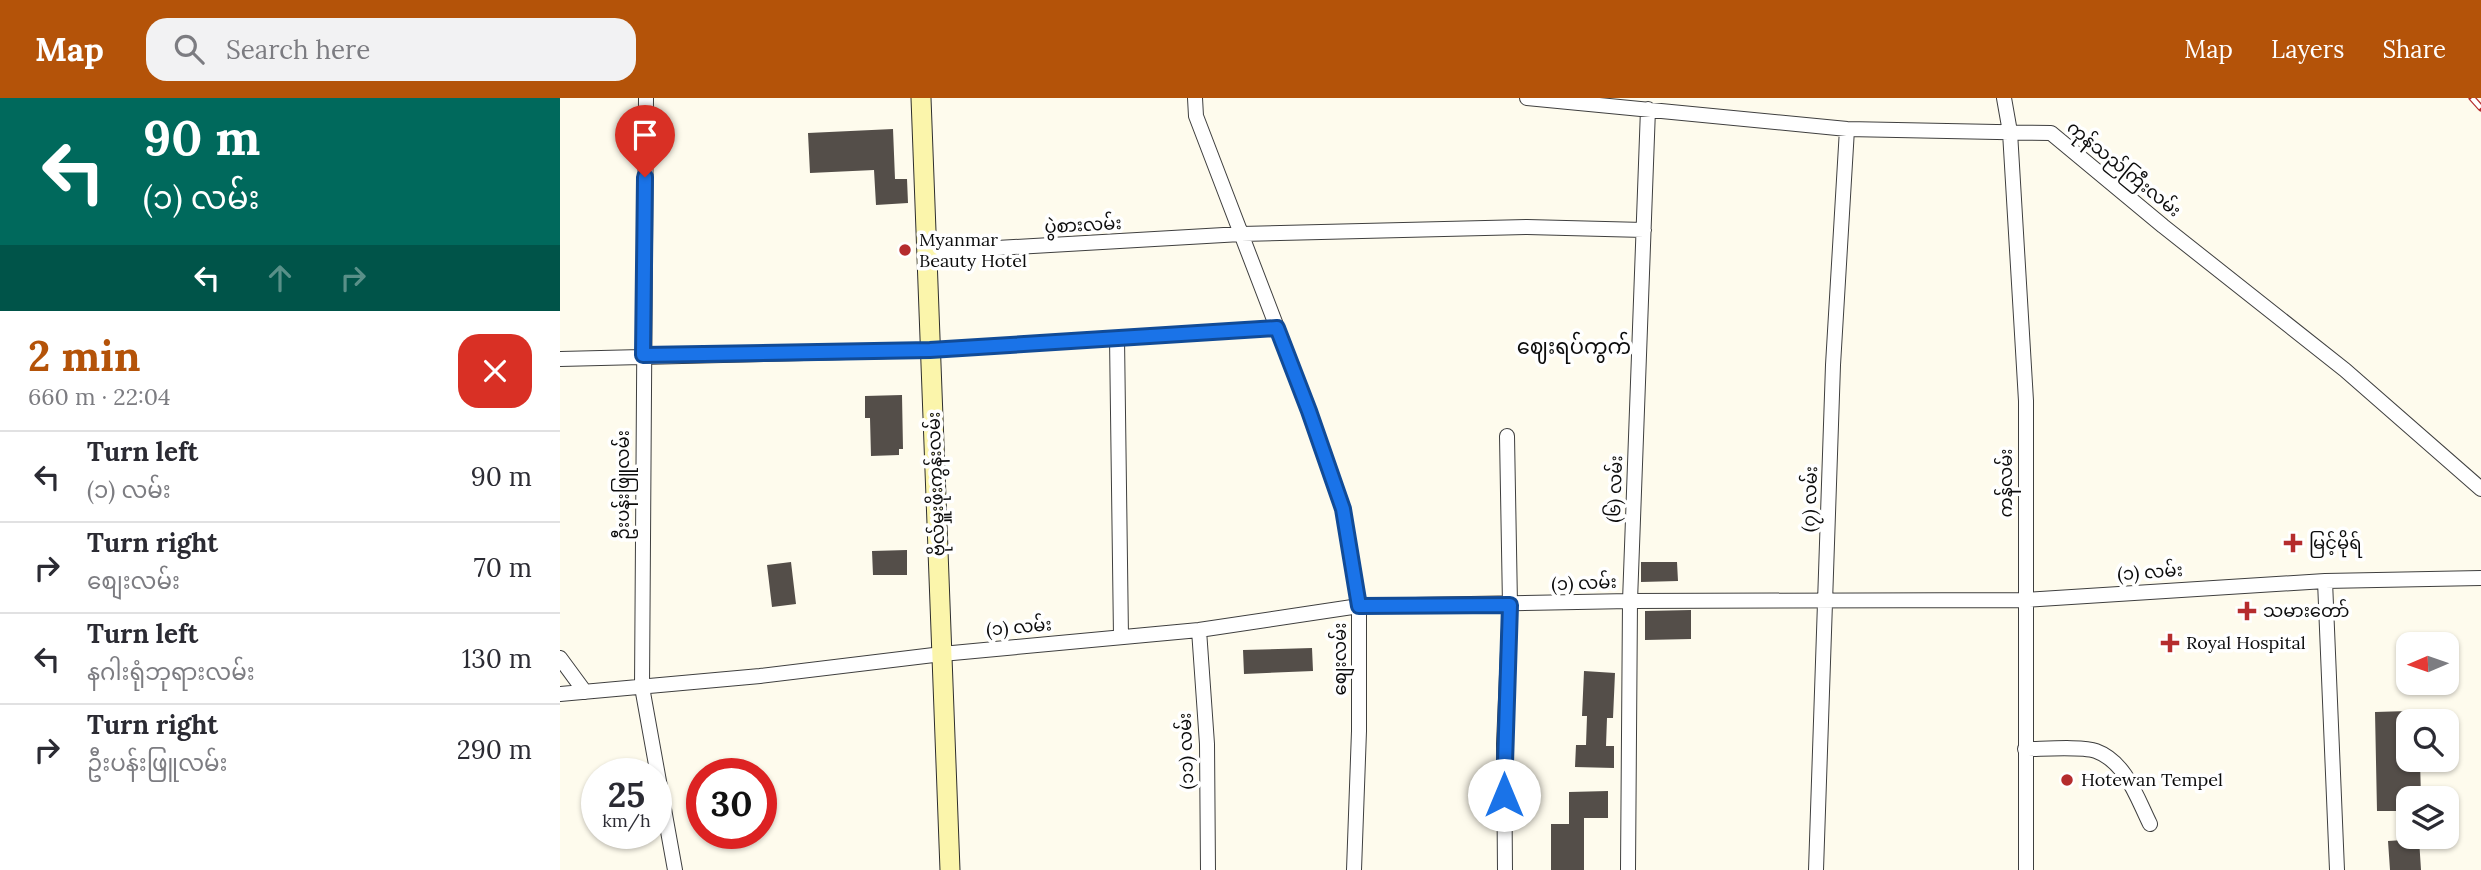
<!DOCTYPE html>
<html lang="en">
<head>
<meta charset="utf-8">
<style>
	:root { --surface:#fff; --page:#f2f2f3; --text:#2b2b33; --muted:#7c7c81; --line:#e1e1e2; --accent:#b45309 }
	body { margin:0; font-family:Lora,"Noto Sans Myanmar",serif; background:var(--page); color:var(--text); height:100vh; display:flex; flex-direction:column; font-size:26px; white-space:nowrap }
	* { box-sizing:border-box; margin:0 }
	p { font-size:23px; color:var(--muted) }
	.icon { flex:none; width:38px; height:38px; fill:none; stroke:currentColor; stroke-width:2; stroke-linecap:round; stroke-linejoin:round }
	.map { position:relative; flex:1; overflow:hidden }
	.side { display:flex; flex-direction:column; background:var(--surface); width:560px }
	.side>* { flex:none }
	.guide { background:#00695c; color:#fff; overflow:hidden }
	.needle { width:46px; rotate:268deg }
	.fabs { position:absolute; left:1836px; top:534px; display:grid; gap:14px }
	.fabs a { display:grid; place-items:center; width:63px; height:63px; border-radius:14px; background:var(--surface); box-shadow:0 2px 5px #0004; font-size:35px }
	.speed { position:absolute; left:21px; top:660px; display:flex; gap:14px; font-size:35px; font-weight:700; text-align:center }
	.speed>* { display:grid; place-content:center; width:91px; height:91px; border-radius:50%; background:var(--surface); box-shadow:0 2px 5px #0004; line-height:1 }
	.speed small { font-size:18px; font-weight:400 }
	.speed .limit { border:10px solid #d22; background:#fff; color:#111 }
	.pin { position:absolute; display:grid; place-items:center; width:60px; height:60px; color:#fff; margin:-72px -30px; border-radius:50% 50% 50% 0; rotate:-45deg; box-shadow:0 0 7px #0007 }
	.pin .icon { rotate:45deg }
	.me { position:absolute; width:77px; margin:-38px; rotate:0deg; stroke-linejoin:round; filter:drop-shadow(0 0 5px #0008) }
	.turn { display:flex; align-items:center; gap:24px; height:147px; padding:0 28px; font-size:32px }
	.turn .icon { width:91px; height:91px; stroke-width:2.5 }
	.turn b { display:block; font-size:49px; line-height:60px }
	.lanes { display:flex; align-items:center; height:66px; padding:0 28px; background:#0003; justify-content:center; gap:35px; direction:ltr }
	.lanes .off { opacity:.35 }
	.round { display:grid; place-items:center; flex:none; width:74px; height:74px; border-radius:21px; background:var(--page) }
	.headline { display:flex; align-items:center; justify-content:space-between; height:119px; padding:0 28px }
	h1 { font-size:42px; font-weight:700; line-height:52px; color:var(--accent) }
	ul { padding:0; list-style:none }
	li { display:flex; align-items:center; gap:21px; height:91px; padding:0 28px; border-top:2px solid var(--line) }
	li div { flex:1 }
	li b { display:block; font-size:26px }
	li em { font-style:normal }
	header { display:flex; align-items:center; gap:42px; box-sizing:border-box; height:98px; padding:0 35px; background:var(--accent); color:#fff }
	header strong { font-size:33px }
	nav { display:flex; gap:38px; margin-inline-start:auto; font-size:24px }
	.search { width:490px; height:63px; background:var(--page); display:flex; align-items:center; gap:18px; box-sizing:border-box; padding:0 24px; border-radius:21px; color:var(--muted); font-size:26px }
	main { display:flex; flex:1; min-height:0 }
	.map>svg:first-child { display:block }
	.building { fill:#544e49 }
	.lines { fill:none; stroke-linecap:round; stroke-linejoin:round }
	.street-casing { stroke:#3f3f3f; stroke-width:16 }
	.secondary-casing { stroke:#2e2e2e; stroke-width:21 }
	.street { stroke:#fff; stroke-width:14 }
	.secondary { stroke:#fbf5ab; stroke-width:19 }
	.rail-casing { stroke:#b52c2d; stroke-width:7 }
	.rail { stroke:#fff; stroke-width:4.5; stroke-dasharray:13; stroke-linecap:butt }
	.route-casing { stroke:#114b97; stroke-width:18 }
	.route { stroke:#1a73e8; stroke-width:12 }
	.poi-dot { fill:#b52c2d; stroke:#fff; stroke-width:2.5 }
	.labels { text-anchor:middle; stroke-width:7; stroke-linejoin:round; paint-order:stroke }
	.street-label { font-size:18px; fill:#0c0c0c; stroke:#fff }
	.poi-label { font-size:18px; fill:#0c0c0c; stroke:#fff; text-anchor:start }
	.quarter-label { font-size:21px; fill:#0c0c0c; stroke:#fff }
</style>
</head>
<body>
<header>
<strong>Map</strong>
<div class="search"><svg class="icon" aria-label="search" viewBox="0 0 24 24"><circle cx="10" cy="10" r="6"/><path d="M15 15l6 6"/></svg>Search here</div>
<nav><a>Map</a><a>Layers</a><a>Share</a></nav>
</header>
<main>
<section class="side">
<div class="guide">
<div class="turn"><svg class="icon" aria-label="left" viewBox="0 0 24 24"><path d="M17 20v-9H6M10 6l-5 5 5 5"/></svg><div><b>90 m</b>(၁) လမ်း</div></div>
<div class="lanes"><svg class="icon" aria-label="left" viewBox="0 0 24 24"><path d="M17 20v-9H6M10 6l-5 5 5 5"/></svg><svg class="icon off" aria-label="ahead" viewBox="0 0 24 24"><path d="M12 20V5M6 11l6-6 6 6"/></svg><svg class="icon off" aria-label="right" viewBox="0 0 24 24"><path d="M7 20v-9h11M14 6l5 5-5 5"/></svg></div>
</div>
<div class="headline"><div><h1>2 min</h1><p>660 m · 22:04</p></div><a class="round" style="background:#d93025;color:#fff"><svg class="icon" aria-label="close" viewBox="0 0 24 24"><path d="M6 6l12 12M18 6L6 18"/></svg></a></div>
<ul>
<li><svg class="icon" aria-label="left" viewBox="0 0 24 24"><path d="M17 20v-9H6M10 6l-5 5 5 5"/></svg><div><b>Turn left</b><p>(၁) လမ်း</p></div><em>90 m</em></li>
<li><svg class="icon" aria-label="right" viewBox="0 0 24 24"><path d="M7 20v-9h11M14 6l5 5-5 5"/></svg><div><b>Turn right</b><p>စျေးလမ်း</p></div><em>70 m</em></li>
<li><svg class="icon" aria-label="left" viewBox="0 0 24 24"><path d="M17 20v-9H6M10 6l-5 5 5 5"/></svg><div><b>Turn left</b><p>နဂါးရုံဘုရားလမ်း</p></div><em>130 m</em></li>
<li><svg class="icon" aria-label="right" viewBox="0 0 24 24"><path d="M7 20v-9h11M14 6l5 5-5 5"/></svg><div><b>Turn right</b><p>ဦးပန်းဖြူလမ်း</p></div><em>290 m</em></li>
</ul>
</section>
<div class="map">
<svg width="1921" height="772" viewBox="0 0 1921 772">
	<rect width="100%" height="100%" fill="#fefbed"/>
	<path class="building" d="M333 31 335 81H347L348 105 316 107 314 72 250 75 248 35Z
		M342 297 343 351H339V357L311 358 310 320H305V298Z
		M347 452V477H313L312 453Z
		M231 464 236 506 212 509 207 467Z
		M1081 464H1117L1118 483 1081 484Z
		M1131 512V541L1085 542V513Z
		M752 550 753 573 684 576 683 552Z
		M1024 573 1055 575 1053 620H1047L1046 648H1054V670L1015 669 1016 647H1026L1027 618H1022Z
		M1848 613V662H1860L1861 700H1848V713H1817L1815 614Z
		M1048 693V720H1024V772H991V726H1009V694Z
		M1859 741 1861 772H1830L1828 743Z"/>
	<g class="lines">
		<g class="street-casing">
			<path id="street" d="M86 0 82 589 115 772
				M635 0 636 18 749 313 783 411 799 508V633L794 772
				M967 0 1287 31 1491 35 1603 128 1785 272 1921 391
				M1444 0 1450 34 1466 303V772
				M367 154 681 136 967 129 1084 132
				M557 240 561 539
				M0 261 370 252 717 230
				M1765 483 1921 480
				M639 532 647 646 648 772
				M0 560 25 594
				M0 596 200 578 382 556 639 532 799 508 1070 503 1465 502 1765 483 1777 772
				M1465 651C1482 651 1523 648 1536 653 1566 664 1577 700 1590 726
				M945 772 944 646 950 507 947 338
				M1068 772 1070 503 1088 11
				M1256 772 1273 267 1287 31"/>
		</g>
		<g class="secondary-casing">
			<path id="secondary" d="M361 0 390 772"/>
		</g>
		<use href="#street" class="street"/>
		<use href="#secondary" class="secondary"/>
		<g class="rail-casing">
			<path id="rail" d="M1912 0 1921 10"/>
		</g>
		<use href="#rail" class="rail"/>
	</g>
	<g class="lines">
		<g class="route-casing">
			<path id="route" d="M85 79 83 257 370 252 717 230 749 313 783 411 799 508 950 507 944 697"/>
		</g>
		<use href="#route" class="route"/>
	</g>
	<g class="poi-dot">
		<circle cx="345" cy="152" r="7"/>
		<path d="M1729.5 434.5h7v7h7v7h-7v7h-7v-7h-7v-7h7z"/>
		<path d="M1683.5 502.5h7v7h7v7h-7v7h-7v-7h-7v-7h7z"/>
		<path d="M1606.5 534.5h7v7h7v7h-7v7h-7v-7h-7v-7h7z"/>
		<circle cx="1507" cy="682" r="7"/>
	</g>
	<g class="labels">
		<g class="street-label">
			<text transform="translate(1564 71) rotate(39)" y="6">ကုန်သည်ကြီးလမ်း</text>
			<text transform="translate(523 127) rotate(-3)" y="6">ပွဲစားလမ်း</text>
			<text transform="translate(1446 385) rotate(-90)" y="6">ကန်လမ်း</text>
			<text transform="translate(376 386) rotate(-92)" y="6">ဗိုလ်မှူးဖိုးကွန်းလမ်း</text>
			<text transform="translate(63 387) rotate(-90)" y="6">ဦးပန်းဖြူလမ်း</text>
			<text transform="translate(1055 391) rotate(-88)" y="6">(၆) လမ်း</text>
			<text transform="translate(1250 401) rotate(-88)" y="6">(၇) လမ်း</text>
			<text transform="translate(1590 474) rotate(-4)" y="6">(၁) လမ်း</text>
			<text transform="translate(1024 485) rotate(-2)" y="6">(၁) လမ်း</text>
			<text transform="translate(459 529) rotate(-5)" y="6">(၁) လမ်း</text>
			<text transform="translate(780 561) rotate(-90)" y="6">စျေးလမ်း</text>
			<text transform="translate(626 653) rotate(-92)" y="6">(၁၁) လမ်း</text>
		</g>
		<g class="poi-label">
			<text x="359" y="148">Myanmar<tspan x="359" dy="21">Beauty Hotel</tspan></text>
			<text x="1749" y="451">မြင့်မိုရ်</text>
			<text x="1703" y="519">သမားတော်</text>
			<text x="1626" y="551">Royal Hospital</text>
			<text x="1521" y="688">Hotewan Tempel</text>
		</g>
		<g class="quarter-label">
			<text x="1014" y="256">ဈေးရပ်ကွက်</text>
		</g>
	</g>
</svg>
<div class="fabs">
<a><svg class="needle" viewBox="-14 -14 28 28"><path d="M0-13l5 13h-10z" fill="#e53935"/><path d="M0 13l5-13h-10z" fill="#7c7c81"/></svg></a>
<a><svg class="icon" aria-label="search" viewBox="0 0 24 24"><circle cx="10" cy="10" r="6"/><path d="M15 15l6 6"/></svg></a>
<a><svg class="icon" aria-label="layers" viewBox="0 0 24 24"><path d="M12 4l9 5-9 5-9-5zM3 14l9 5 9-5"/></svg></a>
</div>
<div class="speed"><div>25<small>km/h</small></div><div class="limit">30</div></div>
<div class="pin" style="left:85px;top:79px;background:#d93025"><svg class="icon" aria-label="arrive" viewBox="0 0 24 24"><path d="M6 21V4h12l-3 4 3 4H6"/></svg></div>
<svg class="me" style="left:944px;top:697px" viewBox="-20 -20 40 40"><circle r="19" fill="#fff"/><path d="M0-13L10 11 0 6-10 11z" fill="#1a73e8"/></svg>
</div>
</main>
</body>
</html>
